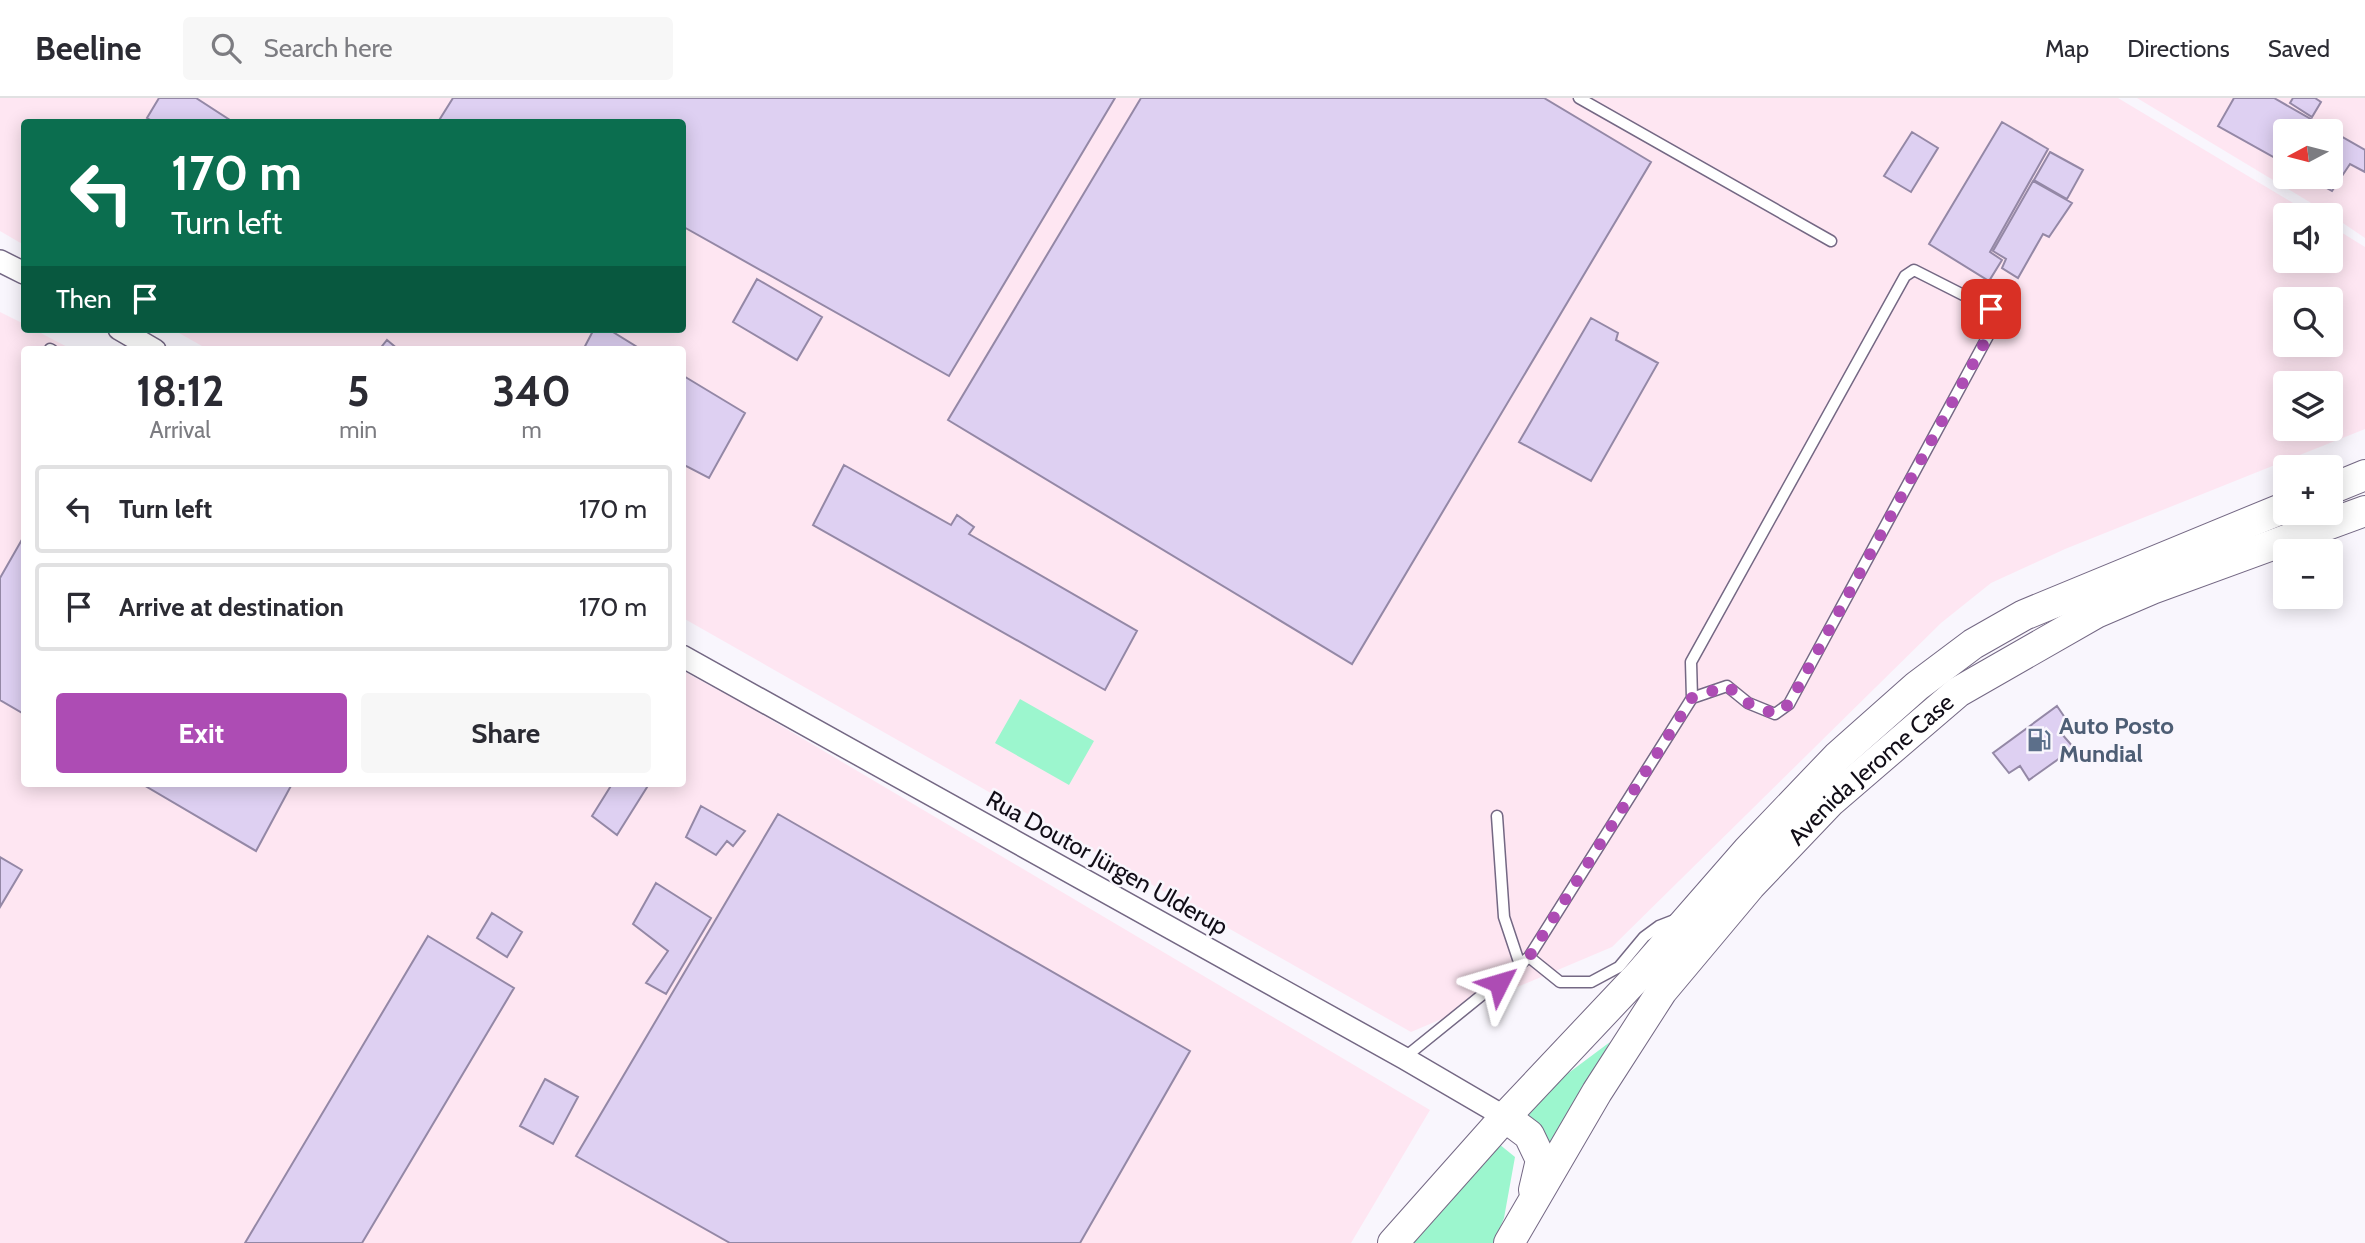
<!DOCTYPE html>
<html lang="en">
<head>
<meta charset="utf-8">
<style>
	:root { --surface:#fff; --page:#f7f7f7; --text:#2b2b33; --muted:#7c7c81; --line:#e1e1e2; --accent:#ad4cb4 }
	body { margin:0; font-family:Cabin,sans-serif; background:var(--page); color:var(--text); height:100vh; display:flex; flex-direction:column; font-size:26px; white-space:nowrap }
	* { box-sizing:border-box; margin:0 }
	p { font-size:23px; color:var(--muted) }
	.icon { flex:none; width:38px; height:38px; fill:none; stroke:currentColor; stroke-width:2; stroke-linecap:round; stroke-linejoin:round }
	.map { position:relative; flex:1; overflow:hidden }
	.sheet { position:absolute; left:21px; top:248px; width:665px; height:441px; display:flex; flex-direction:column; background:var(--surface); border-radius:7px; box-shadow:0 4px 18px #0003 }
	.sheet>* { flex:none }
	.guide { position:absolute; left:21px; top:21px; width:665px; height:214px; border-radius:7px; box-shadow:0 4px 18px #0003; background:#0b6e4f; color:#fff; overflow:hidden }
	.needle { width:46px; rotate:263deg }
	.controls { position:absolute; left:2273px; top:21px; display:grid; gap:14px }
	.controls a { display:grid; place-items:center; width:70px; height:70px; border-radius:7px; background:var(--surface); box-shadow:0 4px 18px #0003; font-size:35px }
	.pin { position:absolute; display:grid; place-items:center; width:60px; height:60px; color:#fff; margin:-30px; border-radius:14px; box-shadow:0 4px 10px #0006 }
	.me { position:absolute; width:77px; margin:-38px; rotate:50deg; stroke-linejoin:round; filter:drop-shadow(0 0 5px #0008) }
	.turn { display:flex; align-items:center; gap:24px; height:147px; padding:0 35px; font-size:32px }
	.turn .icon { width:91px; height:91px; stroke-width:2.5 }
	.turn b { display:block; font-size:49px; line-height:60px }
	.then { display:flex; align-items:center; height:66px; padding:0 35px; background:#0003; gap:14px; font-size:26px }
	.eta { display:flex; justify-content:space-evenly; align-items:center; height:119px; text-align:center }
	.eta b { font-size:42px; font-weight:700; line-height:49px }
	.cta { display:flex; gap:14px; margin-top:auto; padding:14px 35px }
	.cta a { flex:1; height:80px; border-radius:7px; background:var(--accent); color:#fff; font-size:28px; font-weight:700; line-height:80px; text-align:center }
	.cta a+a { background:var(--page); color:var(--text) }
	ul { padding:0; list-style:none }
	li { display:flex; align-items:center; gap:21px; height:88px; margin:0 14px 10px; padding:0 21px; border:4px solid var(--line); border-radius:7px }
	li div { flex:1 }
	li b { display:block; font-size:26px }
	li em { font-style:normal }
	header { display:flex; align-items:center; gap:42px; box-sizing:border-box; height:98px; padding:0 35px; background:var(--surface); border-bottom:2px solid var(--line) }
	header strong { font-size:33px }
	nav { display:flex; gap:38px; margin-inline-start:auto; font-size:24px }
	.search { width:490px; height:63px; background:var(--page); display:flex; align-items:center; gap:18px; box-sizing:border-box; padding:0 24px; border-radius:7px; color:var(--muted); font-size:26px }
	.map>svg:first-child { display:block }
	.industrial { fill:#fee6f2; fill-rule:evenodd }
	.green { fill:#9cf6ce }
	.building { fill:#ded0f2; stroke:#9488a6; stroke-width:2 }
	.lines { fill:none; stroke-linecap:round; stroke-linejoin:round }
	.service-casing { stroke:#746884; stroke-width:13 }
	.minor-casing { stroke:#746884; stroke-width:24 }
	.secondary-casing { stroke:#746884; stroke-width:32 }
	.service { stroke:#fff; stroke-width:10 }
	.minor { stroke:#fff; stroke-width:21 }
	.secondary { stroke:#fff; stroke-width:30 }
	.route { stroke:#ad4cb4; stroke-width:12; stroke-dasharray:0 21.6 }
	.labels { text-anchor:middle; stroke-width:5; stroke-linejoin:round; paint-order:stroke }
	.service-label { font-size:24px; font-weight:bold; fill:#4e5e75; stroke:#f9f6fd; text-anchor:start }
	.street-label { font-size:24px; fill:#110d17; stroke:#f9f6fd }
</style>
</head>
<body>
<header>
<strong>Beeline</strong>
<div class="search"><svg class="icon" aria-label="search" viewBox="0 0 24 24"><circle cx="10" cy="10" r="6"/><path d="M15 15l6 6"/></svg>Search here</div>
<nav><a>Map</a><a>Directions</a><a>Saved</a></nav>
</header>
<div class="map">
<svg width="2365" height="1145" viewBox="0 0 2365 1145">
	<rect width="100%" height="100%" fill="#f9f6fd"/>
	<path class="industrial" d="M0 0H2118L2313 117H2286V163H2331V128L2365 149V331L2065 451 1991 485 1941 525 1612 849 1411 934 683 520 682 252H209L172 231H682V24H24V147L0 133ZM2286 201H2331V247H2286ZM2286 285H2331V331H2286Z
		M2137 0H2365V140L2331 117ZM2286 33H2331V79H2286Z
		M0 214 24 226V231H33L73 252H24V686H682L683 573 746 607 1430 1012 1351 1145H0Z"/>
	<path class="green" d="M1020 601 1094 643 1069 687 995 645Z
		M1610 944 1548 1051 1523 1009Z
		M1499 1046 1515 1059 1504 1120 1494 1145H1407Z"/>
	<path class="building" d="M159 0H196L233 24H154L147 20Z
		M453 0H1115L949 278 682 128V24H438Z
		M1141 0H1544L1651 64 1352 566 948 322Z
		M2234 0H2274L2365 52V74L2350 66 2332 93 2307 79H2331V33H2286V66L2218 28Z
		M2293 0H2315L2321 4 2312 19 2290 5Z
		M2002 24 2048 51 1990 154 2002 162 1989 183 1929 146Z
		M1912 34 1938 50 1911 94 1884 78Z
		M2050 54 2083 72 2067 101 2034 82Z
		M2033 83 2072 105 2049 139 2043 136 2018 180 2002 170 2006 161 1993 153Z
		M757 181 822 219 797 262 733 224Z
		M1591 220 1618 235 1616 242 1658 265 1591 383 1519 344Z
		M594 231H608L642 252H583Z
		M387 242 399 252H379Z
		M682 277 745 315 709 380 682 366Z
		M844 367 951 427 957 417 974 429 969 436 1137 533 1105 592 813 427Z
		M24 438V616L0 602V480Z
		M2057 608 2070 627 2061 635 2074 650 2029 682 2020 668 2009 675 1993 655Z
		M142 686H292L256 753Z
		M612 686H649L617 737 592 718Z
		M701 708 745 733 733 748 727 743 716 757 686 739Z
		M778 716 1190 953 1080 1145H730L576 1058Z
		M0 759 22 772 0 809Z
		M656 785 711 820 666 896 646 885 668 853 633 826Z
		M492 815 522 834 507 859 477 840Z
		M428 838 514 890 362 1145H245Z
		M545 981 578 999 553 1046 520 1028Z"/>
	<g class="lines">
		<g class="service-casing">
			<path id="service" d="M1579 0 1831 143
				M50 251 52 252
				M1497 718 1504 819 1520 867
				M1529 859 1560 884H1591L1619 869 1644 839 1659 828 1677 821
				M1404 960 1529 859 1692 600 1691 564 1905 178 1914 172 1991 211 1995 225 1789 606 1775 616 1748 605 1727 588 1692 600"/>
		</g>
		<g class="minor-casing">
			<path id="minor" d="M0 163 24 175
				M119 231 155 252
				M682 558 1404 960 1505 1019"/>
		</g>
		<g class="secondary-casing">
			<g id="secondary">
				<path d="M2331 391 2365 377"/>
				<path d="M1505 1019 1529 1037 1541 1062 1534 1092"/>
				<path d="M1393 1145 1505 1019 1638 878 1748 752 1837 659 1917 588 1973 546 2024 517 2286 409"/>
				<path id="s1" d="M1509 1145 1597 994 1662 893 1750 788 1831 703 1958 594 2096 515 2152 491 2365 413"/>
			</g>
		</g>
		<use href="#service" class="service"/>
		<use href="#minor" class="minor"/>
		<use href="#secondary" class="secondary"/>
	</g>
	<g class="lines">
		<path class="route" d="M1499 885 1529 859 1692 600 1727 588 1748 605 1775 616 1789 606 1995 225 1991 211"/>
	</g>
	<defs>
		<g id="fuel-bare" transform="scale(1.89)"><path d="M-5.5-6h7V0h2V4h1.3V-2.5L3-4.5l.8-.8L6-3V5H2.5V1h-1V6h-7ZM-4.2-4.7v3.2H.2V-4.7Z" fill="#5c6f8a" stroke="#f9f6fd" stroke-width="2.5" paint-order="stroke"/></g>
	</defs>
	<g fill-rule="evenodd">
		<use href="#fuel-bare" x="2039" y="642"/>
	</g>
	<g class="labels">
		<g class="service-label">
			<text x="2059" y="636">Auto Posto<tspan x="2059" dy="28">Mundial</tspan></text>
		</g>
		<g class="street-label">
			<text dy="8" stroke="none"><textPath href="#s1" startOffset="600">Avenida Jerome Case</textPath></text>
			<text transform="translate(1107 765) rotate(29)" y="8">Rua Doutor Jürgen Ulderup</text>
		</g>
	</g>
</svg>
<div class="controls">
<a><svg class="needle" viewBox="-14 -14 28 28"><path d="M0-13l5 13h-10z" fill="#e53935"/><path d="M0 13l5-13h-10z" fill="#7c7c81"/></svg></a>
<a><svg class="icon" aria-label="sound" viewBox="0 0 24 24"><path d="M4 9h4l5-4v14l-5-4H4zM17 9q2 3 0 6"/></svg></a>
<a><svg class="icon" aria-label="search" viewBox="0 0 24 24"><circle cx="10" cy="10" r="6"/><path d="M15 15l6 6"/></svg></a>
<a><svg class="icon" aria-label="layers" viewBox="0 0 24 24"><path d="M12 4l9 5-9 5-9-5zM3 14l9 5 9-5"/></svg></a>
<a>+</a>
<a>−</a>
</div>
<div class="pin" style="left:1991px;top:211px;background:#d93025"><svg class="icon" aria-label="arrive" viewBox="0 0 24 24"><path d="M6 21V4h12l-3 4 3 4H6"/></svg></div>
<svg class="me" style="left:1499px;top:885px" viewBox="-20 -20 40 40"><path d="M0-17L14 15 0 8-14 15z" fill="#ad4cb4" stroke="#fff" stroke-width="4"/></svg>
<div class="guide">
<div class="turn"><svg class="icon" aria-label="left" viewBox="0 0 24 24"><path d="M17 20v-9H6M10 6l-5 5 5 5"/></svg><div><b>170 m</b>Turn left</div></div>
<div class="then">Then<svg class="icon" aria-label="arrive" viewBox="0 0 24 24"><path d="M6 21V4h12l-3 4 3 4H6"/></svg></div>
</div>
<section class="sheet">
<div class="eta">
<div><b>18:12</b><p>Arrival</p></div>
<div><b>5</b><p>min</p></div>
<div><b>340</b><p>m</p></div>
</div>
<ul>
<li><svg class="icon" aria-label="left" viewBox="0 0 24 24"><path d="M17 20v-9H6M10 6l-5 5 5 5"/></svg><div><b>Turn left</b></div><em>170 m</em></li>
<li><svg class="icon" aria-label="arrive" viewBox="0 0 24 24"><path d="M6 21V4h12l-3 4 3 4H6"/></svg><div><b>Arrive at destination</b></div><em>170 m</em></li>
</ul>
<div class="cta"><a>Exit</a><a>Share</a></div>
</section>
</div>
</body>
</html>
